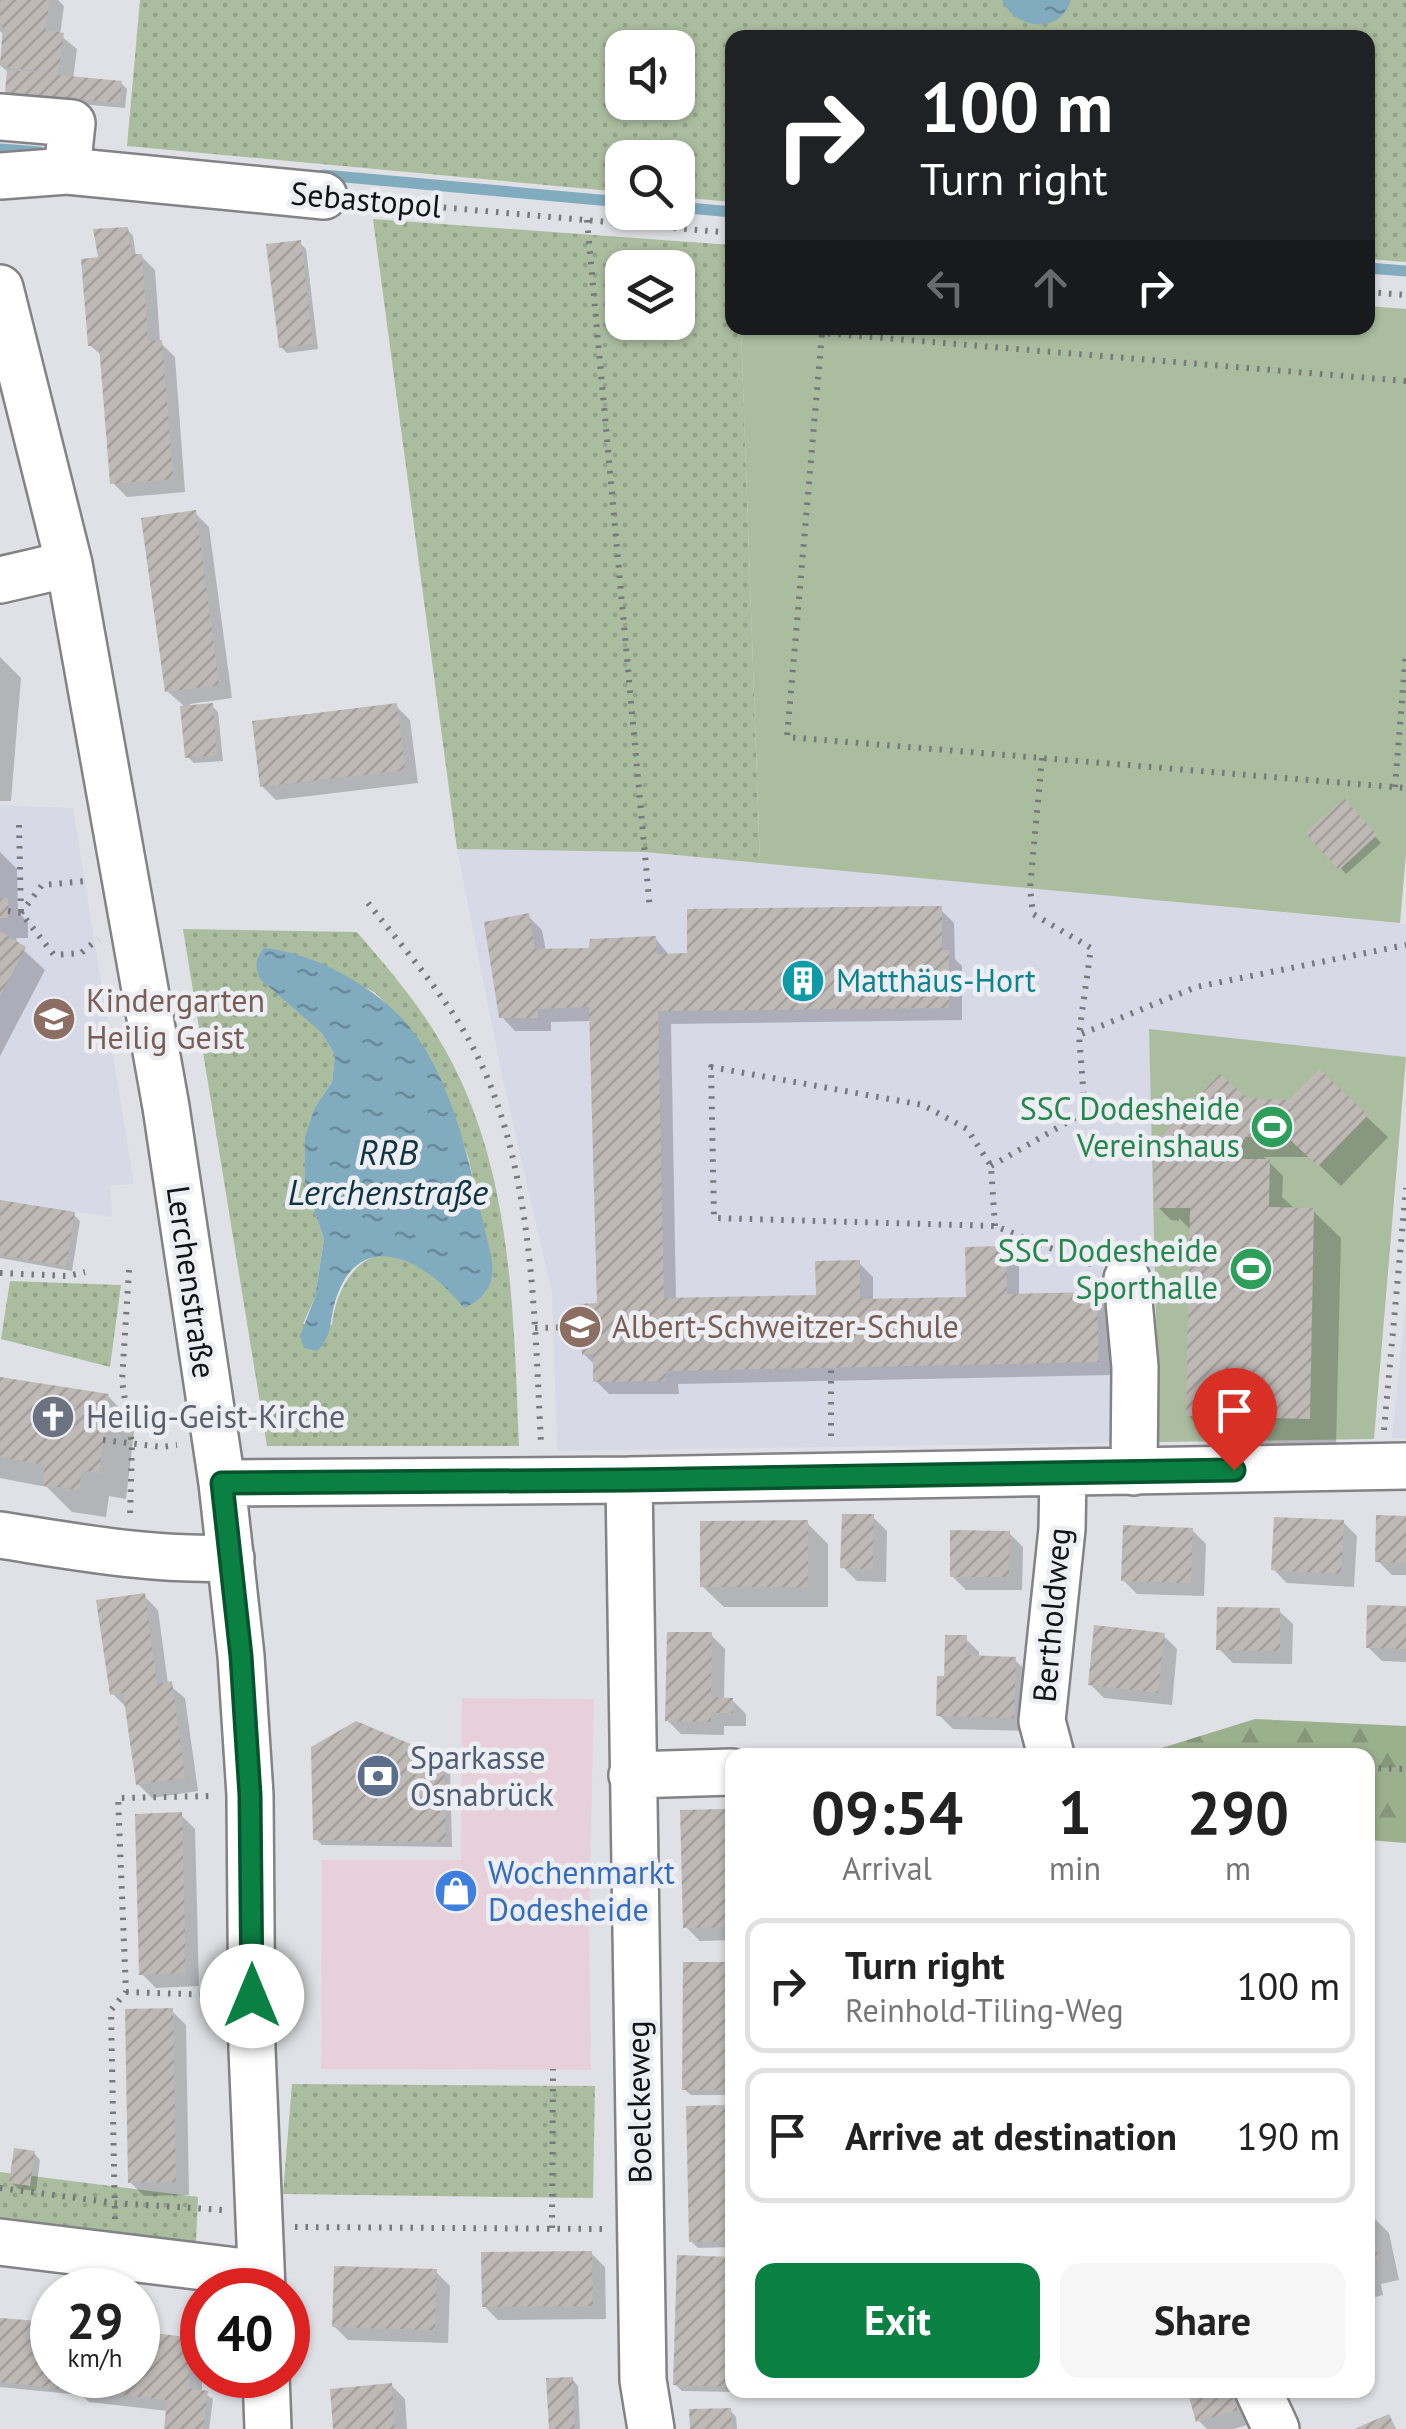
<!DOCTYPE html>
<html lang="en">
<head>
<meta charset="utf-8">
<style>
	:root { --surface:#fff; --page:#f6f6f6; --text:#222; --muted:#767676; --line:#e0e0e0; --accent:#0b8043 }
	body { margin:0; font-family:"PT Sans",sans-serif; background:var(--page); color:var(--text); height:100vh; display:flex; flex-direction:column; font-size:38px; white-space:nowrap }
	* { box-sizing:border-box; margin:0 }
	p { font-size:32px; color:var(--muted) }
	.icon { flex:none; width:55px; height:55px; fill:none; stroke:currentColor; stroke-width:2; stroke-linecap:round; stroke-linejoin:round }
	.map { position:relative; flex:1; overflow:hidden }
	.details { position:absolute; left:725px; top:1748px; width:650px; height:650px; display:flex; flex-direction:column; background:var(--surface); border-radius:20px; box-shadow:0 2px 8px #0004 }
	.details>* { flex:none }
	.guide { position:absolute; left:725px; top:30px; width:650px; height:305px; border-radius:20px; box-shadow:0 2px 8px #0004; background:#202124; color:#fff; overflow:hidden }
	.controls { position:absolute; left:605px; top:30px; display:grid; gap:20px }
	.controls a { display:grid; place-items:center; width:90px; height:90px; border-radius:20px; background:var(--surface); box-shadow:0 2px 8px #0004; font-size:50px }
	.speed { position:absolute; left:30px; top:2268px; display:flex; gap:20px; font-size:50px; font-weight:700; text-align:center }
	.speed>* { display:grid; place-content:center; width:130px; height:130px; border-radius:50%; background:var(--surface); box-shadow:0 2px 8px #0004; line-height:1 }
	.speed small { font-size:25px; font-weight:400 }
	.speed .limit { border:15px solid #d22; background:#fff; color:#111 }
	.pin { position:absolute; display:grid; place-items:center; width:85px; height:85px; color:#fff; margin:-102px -42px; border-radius:50% 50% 50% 0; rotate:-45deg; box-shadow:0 0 10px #0007 }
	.pin .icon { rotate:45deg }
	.me { position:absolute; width:110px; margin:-55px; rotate:0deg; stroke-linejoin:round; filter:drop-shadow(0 0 8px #0008) }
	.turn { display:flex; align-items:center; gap:35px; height:210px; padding:0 30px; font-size:45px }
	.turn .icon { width:130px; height:130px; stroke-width:2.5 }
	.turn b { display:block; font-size:70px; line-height:85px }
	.lanes { display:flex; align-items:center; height:95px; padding:0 30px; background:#0003; justify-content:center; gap:50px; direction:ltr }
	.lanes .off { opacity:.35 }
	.eta { display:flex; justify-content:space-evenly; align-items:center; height:170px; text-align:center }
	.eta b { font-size:60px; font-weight:700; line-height:70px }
	.primary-button { display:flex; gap:20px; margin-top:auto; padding:20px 30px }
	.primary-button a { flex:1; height:115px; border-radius:20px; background:var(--accent); color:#fff; font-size:40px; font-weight:700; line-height:115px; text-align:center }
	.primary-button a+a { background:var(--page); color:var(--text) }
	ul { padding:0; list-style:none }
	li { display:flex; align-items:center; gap:30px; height:135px; margin:0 20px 15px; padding:0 10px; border:5px solid var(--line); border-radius:20px }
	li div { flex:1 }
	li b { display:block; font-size:38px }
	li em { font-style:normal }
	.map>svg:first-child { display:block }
	.commercial { fill:#e8d0da }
	.built { fill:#d7d9e6 }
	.green { fill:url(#green-dots); fill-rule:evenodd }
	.forest { fill:url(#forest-firs) }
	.pitch { fill:#abbd9f }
	.water { fill:url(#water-ripples) }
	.shadow { fill:#0003 }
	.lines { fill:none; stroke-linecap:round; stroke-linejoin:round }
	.stream { stroke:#81abbf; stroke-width:11 }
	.building { fill:url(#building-hatch) }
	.minor-casing { stroke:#828287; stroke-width:50 }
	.path { stroke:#78797c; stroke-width:6; stroke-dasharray:2.5 8; stroke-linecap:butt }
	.minor { stroke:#fff; stroke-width:45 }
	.route-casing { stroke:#07532c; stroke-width:25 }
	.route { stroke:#0b8043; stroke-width:18 }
	.labels { text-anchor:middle; stroke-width:9; stroke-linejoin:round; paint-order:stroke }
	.street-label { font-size:32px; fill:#131315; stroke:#edeef3 }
	.culture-label { font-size:32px; fill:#0d838f; stroke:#edeef3; text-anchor:start }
	.education-label { font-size:32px; fill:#785e54; stroke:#edeef3; text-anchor:start }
	.leisure-label { font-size:32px; fill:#27864d; stroke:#edeef3; text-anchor:end }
	.worship-label { font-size:32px; fill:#5b616d; stroke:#edeef3; text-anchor:start }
	.service-label { font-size:32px; fill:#4e5e75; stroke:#edeef3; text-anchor:start }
	.shop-label { font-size:32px; fill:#366cbe; stroke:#edeef3; text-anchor:start }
	.water-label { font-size:35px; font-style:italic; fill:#0e3544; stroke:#edeef3 }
</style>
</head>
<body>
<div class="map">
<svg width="1406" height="2429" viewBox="0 0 1406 2429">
	<defs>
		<pattern id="green-dots" width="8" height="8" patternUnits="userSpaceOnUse" patternTransform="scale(2.5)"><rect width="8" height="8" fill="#abbd9f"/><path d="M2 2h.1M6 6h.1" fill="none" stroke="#92a288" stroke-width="1.8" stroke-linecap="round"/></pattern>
		<pattern id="forest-firs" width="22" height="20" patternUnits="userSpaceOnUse" patternTransform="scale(2.5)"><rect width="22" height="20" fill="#9bb08d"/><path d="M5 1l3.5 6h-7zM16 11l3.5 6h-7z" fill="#859679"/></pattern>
		<pattern id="water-ripples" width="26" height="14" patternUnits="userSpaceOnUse" patternTransform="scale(2.5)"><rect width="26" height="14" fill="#81abbf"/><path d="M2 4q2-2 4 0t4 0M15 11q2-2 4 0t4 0" fill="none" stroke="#688a9a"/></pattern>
		<pattern id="building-hatch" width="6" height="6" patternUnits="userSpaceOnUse" patternTransform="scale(2.5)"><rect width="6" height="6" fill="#bfb9b6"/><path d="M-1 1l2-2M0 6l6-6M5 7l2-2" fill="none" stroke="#a39e9c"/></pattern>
	</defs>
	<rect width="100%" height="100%" fill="#e0e1e6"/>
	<path class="commercial" d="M462 1698 594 1699 589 1921 591 2070 321 2069 322 1860H461Z"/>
	<path class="built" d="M0 805 73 808 134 1184 110 1186 112 1217 75 1212 66 1266 0 1255Z
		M457 849 645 852 1406 924V1057L1149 1030 1159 1442 557 1451 552 1293 502 1076Z
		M1406 1302V1438H1392Z"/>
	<path class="green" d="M140 0H1406V262L1368 259V38H732V202L678 197V158H622V192L127 146ZM622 48H678V102H622Z
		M373 219 732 245V328H741L760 863 645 852 457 849ZM622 268H678V322H622Z
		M183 929 357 932C386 966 414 998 437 1036 513 1159 513 1307 519 1446H267ZM309 961 374 992 394 1011 446 1091 469 1160 492 1276 447 1286C433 1276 417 1260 400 1256 358 1246 335 1291 332 1325L303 1324 315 1297 324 1239 305 1183 315 1107 332 1082 335 1055 321 1032Z
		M10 1281 121 1285 110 1367 1 1339Z
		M292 2084 595 2086 593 2198 283 2194Z
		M0 2172 198 2197 196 2242 0 2217Z"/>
	<path class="forest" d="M1255 1719 1406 1726V1843L1368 1840V1755H1139Z"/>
	<path class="pitch" d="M1368 306 1406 309V854L1400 923 760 863 741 328H1368Z
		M1149 1029 1406 1057 1374 1439 1159 1442Z"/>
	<path class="water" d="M1002 0H1071C1060 35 1016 30 1002 0Z
		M264 948C317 953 384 991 415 1034 454 1088 468 1158 483 1222 486 1238 494 1258 492 1275 491 1289 477 1305 463 1307 428 1262 359 1222 335 1302 329 1322 333 1336 317 1351L304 1348 300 1336 315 1297 324 1239 305 1183V1137L315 1107 332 1082 335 1055 321 1032 261 980C254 967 255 959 264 948Z"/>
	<path class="shadow" d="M0 0H58L64 6 60 35 77 49 73 79 121 83 127 89 125 108 14 98 8 92 10 74 0 65 4 35 0 31Z
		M127 229 133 236 136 257 141 256 155 270 160 342 175 357 185 492 127 497 113 483 103 357 90 345 104 259Z
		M300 243 306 249 318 349 287 353 281 347Z
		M195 513 209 527 232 698 190 704 191 708 212 706 218 712 223 761 194 763 188 757 183 705 167 691Z
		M0 657 21 678 11 801H0Z
		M396 706 410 720 418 783 276 800 262 786Z
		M1344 802 1381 843 1346 874 1309 833Z
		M0 852 17 869 18 912 28 922V938H16L17 944 45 970 0 1056Z
		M940 909 954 923 955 959 962 966V1020L671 1024 676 1300 818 1297 859 1263 873 1277V1301L969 1299 1005 1249 1019 1263V1296L1096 1294 1110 1308 1112 1375 678 1384 679 1394H609L595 1380V1365L584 1354 599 1306 592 1021 551 1022V1031H515L501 1016 528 916 542 930 546 951 591 950 655 938 670 956Z
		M1319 1072 1388 1137 1341 1186 1311 1157H1264L1283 1176 1282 1197 1296 1210 1313 1211 1341 1238 1336 1446 1216 1443 1188 1415 1192 1231 1179 1218V1221L1171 1220 1157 1206 1246 1101 1289 1102Z
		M0 1203 73 1214 80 1221 72 1271 0 1258Z
		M0 1379 108 1396 135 1424 126 1499 109 1496 106 1517 72 1512 47 1487 0 1478Z
		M873 1517 887 1531 886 1582 857 1581 843 1567Z
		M1406 1518V1575H1392L1378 1561Z
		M1343 1522 1357 1536 1354 1587 1287 1583 1273 1569Z
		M807 1523 828 1544V1607H724L702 1586Z
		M1192 1530 1206 1544 1204 1596 1137 1594 1123 1580Z
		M1009 1533 1023 1547 1022 1590H966L952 1576Z
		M144 1596 158 1610 168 1684 185 1698 198 1791 152 1798 138 1784 126 1707 112 1693Z
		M1406 1608V1662L1382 1661 1368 1647Z
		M1279 1611 1293 1624 1292 1664 1233 1663 1219 1649Z
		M711 1635 725 1649 724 1700H732L746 1714V1726H724V1735L681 1734 667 1720Z
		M1163 1635 1177 1649 1172 1705 1104 1698 1090 1684Z
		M965 1638 979 1652V1658L1015 1660 1029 1674 1027 1731 953 1729 939 1715 946 1678Z
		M443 1760 450 1767 452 1847 322 1845 316 1839Z
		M725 1811 732 1819V1940L700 1941 686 1927Z
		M181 1815 195 1829 199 1986 156 1988 142 1974Z
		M725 1964 731 1971V2095H691L684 2089Z
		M172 2011 186 2025 189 2195 144 2196 130 2182Z
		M1368 2054 1373 2105H1368Z
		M725 2107 731 2113 732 2247 698 2248 691 2241Z
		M34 2153 40 2160 36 2191 18 2189 12 2183Z
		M1368 2212 1389 2233 1399 2280 1381 2284 1383 2295 1368 2299Z
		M591 2253 605 2267 606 2319 498 2320 484 2306Z
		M679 2258 732 2259V2390L739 2392 682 2391 675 2384Z
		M436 2272 450 2286 448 2343 348 2340 334 2326Z
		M0 2320 52 2325V2375H138V2334L193 2340 202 2350V2392L213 2399 209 2429H166L168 2411 89 2402 81 2395 0 2387Z
		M572 2379 578 2386 580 2429H551Z
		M391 2385 405 2399 407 2429H335Z
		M1190 2390H1241L1251 2424 1233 2429H1207L1199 2421Z
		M730 2410 736 2417 737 2429H692Z"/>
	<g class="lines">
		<path class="stream" d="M1 149 40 152
			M323 175 622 202
			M678 207 732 212
			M1368 268 1406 271"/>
	</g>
	<path class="building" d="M0 0H50L45 30 64 33 58 75 122 81 120 103 5 93 7 70 51 73 0 66 3 24 0 23Z
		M128 227 131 254H142L148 341 162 340 173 479 110 484 99 345 88 346 81 259 98 257 93 229Z
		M301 240 313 344 279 348 266 244Z
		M196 510 219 685 165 692 141 518Z
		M213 703 217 755 185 758 180 706Z
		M397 703 405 770 260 787 252 721Z
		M1344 798 1377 835 1339 870 1305 833Z
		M8 898V918H0V899Z
		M942 906V950H949V1008L658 1011 664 1298 816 1295 815 1261 860 1260V1299L966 1297 965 1247 1006 1246 1007 1294 1097 1292 1099 1362 665 1371 666 1381 593 1382V1354L582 1355 579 1304 597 1303 589 1007 538 1009V1018H499L484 922 529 913 535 949 589 948 590 939 656 936 657 954 687 953V909Z
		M0 931 26 947 0 996Z
		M1319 1069 1368 1115 1318 1166 1287 1137H1246L1236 1147V1159H1270L1269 1207 1314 1208 1310 1419 1186 1416 1190 1208H1154V1143L1220 1074 1247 1098 1288 1100Z
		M0 1200 75 1212 66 1266 0 1255Z
		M0 1377 109 1394 99 1473 82 1470 79 1490 42 1485 45 1465 0 1457Z
		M842 1514H874L873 1569 840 1568Z
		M1376 1515 1406 1516V1563L1375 1562Z
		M1274 1517 1344 1520 1341 1574 1271 1570Z
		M808 1520V1587H700V1521Z
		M1123 1525 1193 1528 1191 1583 1121 1581Z
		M950 1530 1010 1531 1009 1577H950Z
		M145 1593 157 1684 172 1681 185 1778 136 1785 123 1693 110 1695 96 1600Z
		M1367 1605 1406 1606V1649L1366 1648Z
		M1217 1607 1280 1608V1651L1216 1650Z
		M1094 1625 1165 1633 1158 1693 1088 1685Z
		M667 1632H712L711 1697 733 1698V1713H711V1722L665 1721Z
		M945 1635H967L966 1655 1016 1657 1014 1718 936 1716 937 1676H944Z
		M356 1721 444 1758 446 1842 313 1840 311 1747Z
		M726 1809 729 1927 683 1928 680 1810Z
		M182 1812 186 1973 139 1975 135 1814Z
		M683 1962H726V2090H682Z
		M173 2008 176 2182 128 2183 125 2009Z
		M726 2105 729 2241 689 2242 686 2106Z
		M14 2148 35 2151 30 2186 9 2183Z
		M1368 2210 1379 2260 1368 2262Z
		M592 2251 593 2306 482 2307 481 2252Z
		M677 2255 732 2257V2309L725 2308V2324L732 2325V2387L673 2385Z
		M334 2266 437 2269 435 2330 332 2327Z
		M0 2318 52 2322V2375H138V2331L194 2338 188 2388 208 2391 203 2429H164L167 2400 0 2382Z
		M573 2377 575 2429H549L546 2378Z
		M392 2383 395 2429H333L330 2389Z
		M1187 2390H1233L1238 2410 1196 2422Z
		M731 2408 732 2429H690L689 2409Z
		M1389 2414 1396 2429H1354Z"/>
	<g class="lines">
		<g class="minor-casing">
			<path id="minor" d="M0 117 72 123 67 171
				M0 176 67 171 324 196
				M0 288 69 564 166 1107 222 1483 241 1656 250 1795 252 2049 262 2290
				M0 580 69 564
				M1127 1279 1135 1367 1134 1472
				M629 1480 643 2380 651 2429
				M222 1483 629 1480 1406 1466
				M0 1535C77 1547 152 1561 231 1558
				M1051 1755 1042 1721 1062 1529 1063 1473
				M632 1775 732 1772
				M0 2242 261 2274
				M266 2375 268 2429
				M1258 2390 1276 2429"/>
		</g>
		<path class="path" d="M360 200 732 233
			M587 220 650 910
			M1368 292 1406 295
			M1406 381 822 333 787 737 1406 788
			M1042 758 1030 888 1033 914 1091 948 1079 1034
			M1395 787 1406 651
			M19 825 21 913
			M368 903C401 945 438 987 465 1033 534 1150 534 1312 541 1444
			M8 911 21 913 54 955 81 953 98 939
			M21 913 42 885 86 881
			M991 1166 1085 1112 1079 1035 1196 987 1406 945
			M995 1226 991 1166 967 1129 923 1105 711 1067 714 1218 995 1226 1093 1265
			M129 1270 122 1381 132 1444 130 1518
			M0 1273 68 1276 85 1272
			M535 1328 580 1327
			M1384 1430 1406 1188
			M831 1436V1368
			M103 1440 161 1447 177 1445
			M1368 1768 1406 1769
			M126 1992 215 1995
			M0 2188 115 2203 223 2210
			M115 2219 111 2010 126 1992 118 1798 214 1796
			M295 2227 603 2229
			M552 2228 553 2069"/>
		<use href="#minor" class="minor"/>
	</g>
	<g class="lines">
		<g class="route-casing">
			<path id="route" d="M252 1996 250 1795 241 1656 222 1483 628 1480 1234 1470"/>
		</g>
		<use href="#route" class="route"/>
	</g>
	<defs>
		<g id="building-disc" transform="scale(2.25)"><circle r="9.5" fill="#0f9aa8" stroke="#edeef3"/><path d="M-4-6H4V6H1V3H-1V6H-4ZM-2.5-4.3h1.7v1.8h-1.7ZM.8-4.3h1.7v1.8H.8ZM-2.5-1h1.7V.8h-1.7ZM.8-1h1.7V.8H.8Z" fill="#fff"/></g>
		<g id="school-disc" transform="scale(2.25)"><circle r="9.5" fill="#8d6e63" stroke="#edeef3"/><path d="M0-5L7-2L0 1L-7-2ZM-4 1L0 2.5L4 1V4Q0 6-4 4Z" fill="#fff"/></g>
		<g id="stadium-disc" transform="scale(2.25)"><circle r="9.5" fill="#2e9e5b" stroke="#edeef3"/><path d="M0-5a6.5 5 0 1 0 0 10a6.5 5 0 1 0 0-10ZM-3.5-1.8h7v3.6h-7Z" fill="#fff"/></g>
		<g id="church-disc" transform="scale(2.25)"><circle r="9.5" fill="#6b7280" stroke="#edeef3"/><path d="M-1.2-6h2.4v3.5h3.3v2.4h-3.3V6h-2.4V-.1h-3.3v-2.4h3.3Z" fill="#fff"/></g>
		<g id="bank-disc" transform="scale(2.25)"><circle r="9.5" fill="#5c6f8a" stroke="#edeef3"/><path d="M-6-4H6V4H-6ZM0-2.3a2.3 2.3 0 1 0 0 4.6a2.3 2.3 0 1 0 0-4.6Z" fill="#fff"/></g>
		<g id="shop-disc" transform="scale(2.25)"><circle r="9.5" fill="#3f7fe0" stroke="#edeef3"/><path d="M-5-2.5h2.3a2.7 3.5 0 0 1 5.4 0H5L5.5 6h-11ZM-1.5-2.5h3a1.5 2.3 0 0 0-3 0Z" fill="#fff"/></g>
	</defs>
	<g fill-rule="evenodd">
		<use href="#building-disc" x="803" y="981"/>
		<use href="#school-disc" x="54" y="1019"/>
		<use href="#stadium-disc" x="1272" y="1127"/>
		<use href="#stadium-disc" x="1251" y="1269"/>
		<use href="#school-disc" x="580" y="1327"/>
		<use href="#church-disc" x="53" y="1417"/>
		<use href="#bank-disc" x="378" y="1776"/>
		<use href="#shop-disc" x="456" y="1891"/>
	</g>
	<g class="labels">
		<g class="street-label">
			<text transform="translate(366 200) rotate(5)" y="11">Sebastopol</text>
			<text transform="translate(191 1282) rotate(82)" y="11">Lerchenstraße</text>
			<text transform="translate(1052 1615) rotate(-85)" y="11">Bertholdweg</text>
			<text transform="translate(639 2102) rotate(-91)" y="11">Boelckeweg</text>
		</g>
		<g class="culture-label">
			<text x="836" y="992">Matthäus-Hort</text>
		</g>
		<g class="education-label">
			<text x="86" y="1012">Kindergarten<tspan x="86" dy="37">Heilig Geist</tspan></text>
			<text x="612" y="1338">Albert-Schweitzer-Schule</text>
		</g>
		<g class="leisure-label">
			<text x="1240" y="1120">SSC Dodesheide<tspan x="1240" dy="37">Vereinshaus</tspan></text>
			<text x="1218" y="1262">SSC Dodesheide<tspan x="1218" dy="37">Sporthalle</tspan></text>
		</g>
		<g class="worship-label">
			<text x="86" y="1428">Heilig-Geist-Kirche</text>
		</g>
		<g class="service-label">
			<text x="410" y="1769">Sparkasse<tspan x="410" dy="37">Osnabrück</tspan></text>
		</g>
		<g class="shop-label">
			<text x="488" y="1884">Wochenmarkt<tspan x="488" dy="37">Dodesheide</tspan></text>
		</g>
		<g class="water-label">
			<text x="388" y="1165">RRB<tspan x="388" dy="40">Lerchenstraße</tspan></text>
		</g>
	</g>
</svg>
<div class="controls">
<a><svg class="icon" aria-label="sound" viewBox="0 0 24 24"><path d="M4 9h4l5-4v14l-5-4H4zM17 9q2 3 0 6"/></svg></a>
<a><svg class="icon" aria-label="search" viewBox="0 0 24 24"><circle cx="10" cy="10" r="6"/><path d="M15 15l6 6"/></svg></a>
<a><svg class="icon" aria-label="layers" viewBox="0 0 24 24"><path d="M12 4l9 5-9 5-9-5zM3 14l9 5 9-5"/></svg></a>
</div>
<div class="speed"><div>29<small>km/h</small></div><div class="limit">40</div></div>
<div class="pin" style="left:1234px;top:1470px;background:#d93025"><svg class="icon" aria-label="arrive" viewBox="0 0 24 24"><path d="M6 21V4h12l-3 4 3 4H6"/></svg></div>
<svg class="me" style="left:252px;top:1996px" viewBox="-20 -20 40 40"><circle r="19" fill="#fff"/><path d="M0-13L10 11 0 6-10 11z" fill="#0b8043"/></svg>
<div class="guide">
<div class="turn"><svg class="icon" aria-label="right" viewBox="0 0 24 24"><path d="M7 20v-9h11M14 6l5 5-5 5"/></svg><div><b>100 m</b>Turn right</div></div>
<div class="lanes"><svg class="icon off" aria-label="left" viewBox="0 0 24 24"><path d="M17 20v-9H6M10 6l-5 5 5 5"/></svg><svg class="icon off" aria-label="ahead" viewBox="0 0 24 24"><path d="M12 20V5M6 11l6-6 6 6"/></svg><svg class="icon" aria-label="right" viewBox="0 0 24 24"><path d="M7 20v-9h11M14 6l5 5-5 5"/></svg></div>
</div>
<section class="details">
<div class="eta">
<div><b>09:54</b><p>Arrival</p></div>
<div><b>1</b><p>min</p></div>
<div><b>290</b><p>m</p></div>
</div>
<ul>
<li><svg class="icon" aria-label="right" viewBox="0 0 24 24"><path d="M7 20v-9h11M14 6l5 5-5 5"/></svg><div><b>Turn right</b><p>Reinhold-Tiling-Weg</p></div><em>100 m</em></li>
<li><svg class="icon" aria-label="arrive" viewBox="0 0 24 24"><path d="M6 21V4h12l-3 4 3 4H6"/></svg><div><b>Arrive at destination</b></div><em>190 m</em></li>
</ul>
<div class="primary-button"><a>Exit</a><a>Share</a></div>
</section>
</div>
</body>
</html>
